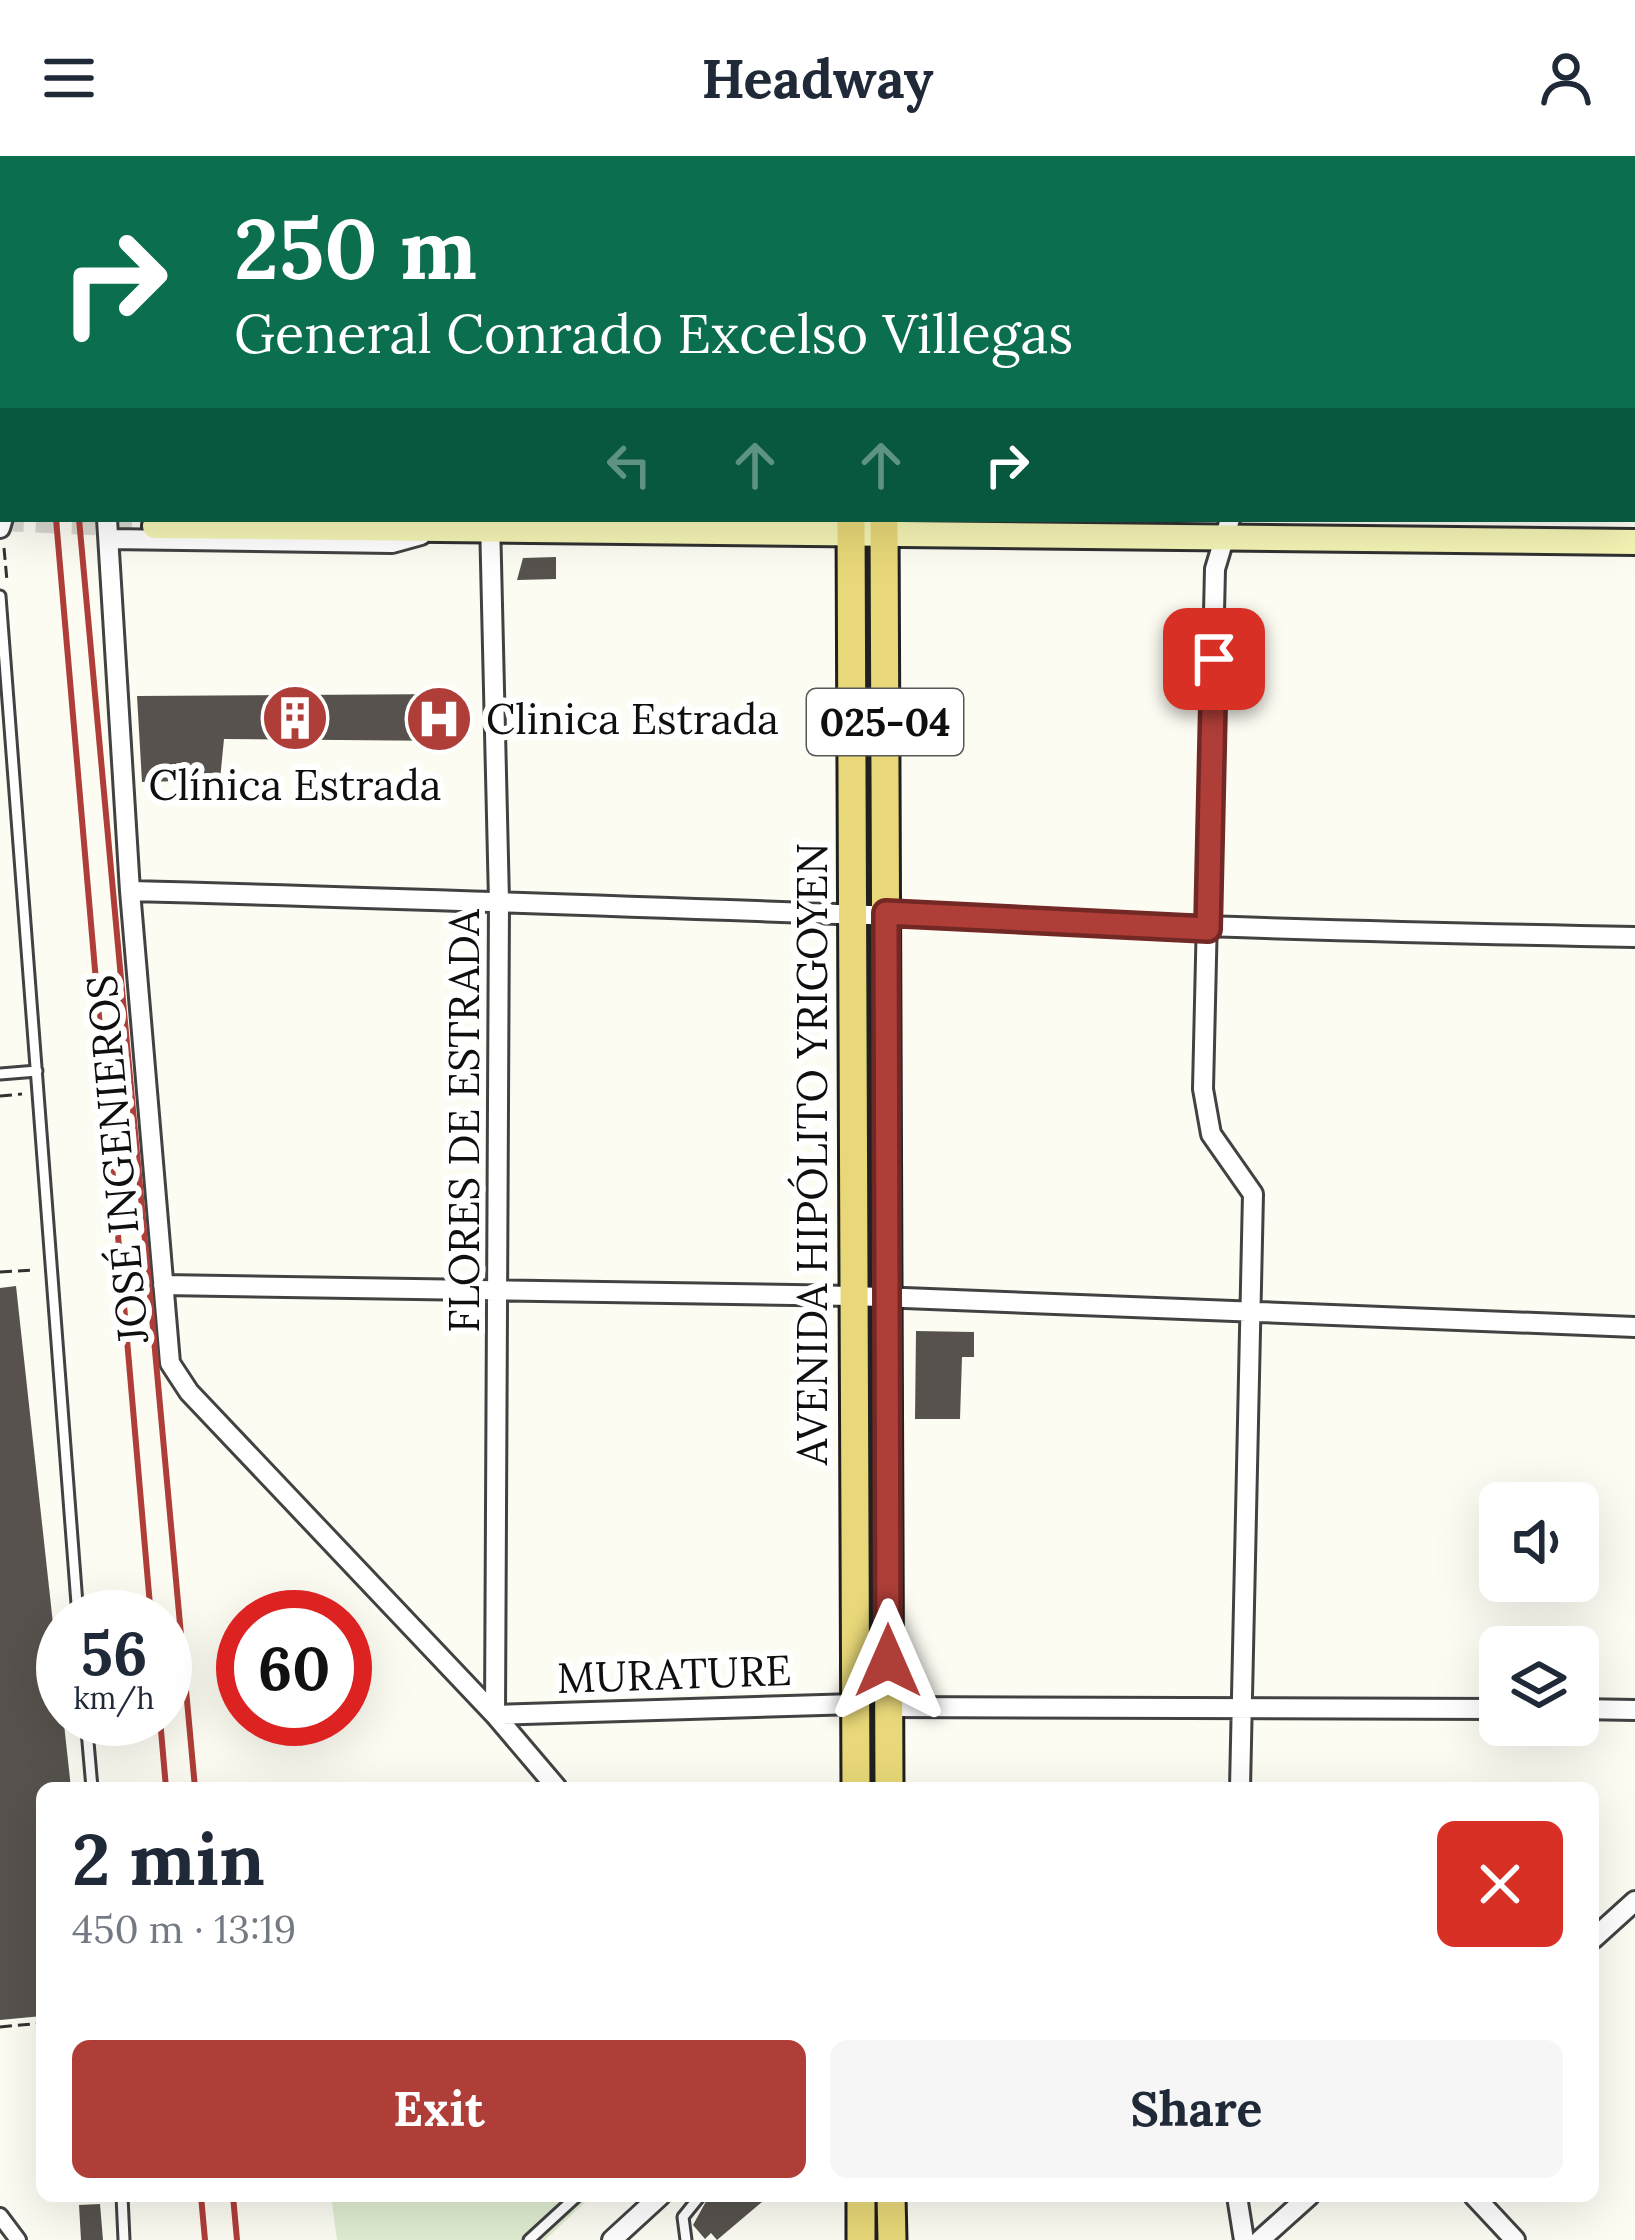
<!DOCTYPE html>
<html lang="en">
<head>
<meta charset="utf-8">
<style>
	:root { --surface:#fff; --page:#f6f6f7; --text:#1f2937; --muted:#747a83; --accent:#af3e38 }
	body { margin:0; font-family:Lora,serif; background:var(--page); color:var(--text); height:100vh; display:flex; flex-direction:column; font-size:45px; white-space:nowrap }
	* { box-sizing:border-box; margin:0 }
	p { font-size:39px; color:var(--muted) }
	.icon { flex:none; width:66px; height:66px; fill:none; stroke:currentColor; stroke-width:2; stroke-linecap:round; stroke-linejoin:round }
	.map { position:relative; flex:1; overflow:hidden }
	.panel { position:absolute; left:36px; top:1626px; width:1563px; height:420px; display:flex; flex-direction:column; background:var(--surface); border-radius:18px; box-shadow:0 12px 48px #0002 }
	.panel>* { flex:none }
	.banner { position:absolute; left:0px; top:0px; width:1635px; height:366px; box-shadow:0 12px 48px #0002; background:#0b6e4f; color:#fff; overflow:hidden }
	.tools { position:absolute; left:1479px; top:1326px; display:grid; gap:24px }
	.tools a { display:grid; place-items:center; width:120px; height:120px; border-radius:18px; background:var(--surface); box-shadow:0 12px 48px #0002; font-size:60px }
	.speed { position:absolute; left:36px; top:1434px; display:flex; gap:24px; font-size:60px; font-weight:700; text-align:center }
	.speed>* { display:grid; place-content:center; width:156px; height:156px; border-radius:50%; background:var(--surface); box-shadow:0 12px 48px #0002; line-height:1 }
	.speed small { font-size:30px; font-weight:400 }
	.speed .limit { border:18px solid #d22; background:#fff; color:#111 }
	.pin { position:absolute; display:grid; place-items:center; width:102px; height:102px; color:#fff; margin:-51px; border-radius:24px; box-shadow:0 6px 18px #0006 }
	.me { position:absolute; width:132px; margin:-66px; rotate:0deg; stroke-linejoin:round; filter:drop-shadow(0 0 9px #0008) }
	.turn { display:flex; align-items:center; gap:42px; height:252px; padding:0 36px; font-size:54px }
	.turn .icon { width:156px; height:156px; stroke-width:2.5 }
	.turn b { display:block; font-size:84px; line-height:102px }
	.lanes { display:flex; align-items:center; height:114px; padding:0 36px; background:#0003; justify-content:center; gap:60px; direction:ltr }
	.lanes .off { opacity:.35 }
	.round { display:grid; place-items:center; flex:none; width:126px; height:126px; border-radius:18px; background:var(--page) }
	.headline { display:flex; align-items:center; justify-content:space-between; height:204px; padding:0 36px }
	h1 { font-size:72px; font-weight:700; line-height:90px }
	.action { display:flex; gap:24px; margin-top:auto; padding:24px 36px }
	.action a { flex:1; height:138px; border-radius:18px; background:var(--accent); color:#fff; font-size:48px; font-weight:700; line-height:138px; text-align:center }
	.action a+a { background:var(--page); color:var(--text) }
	header { display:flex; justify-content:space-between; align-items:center; height:156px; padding:0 36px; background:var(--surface); font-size:54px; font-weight:700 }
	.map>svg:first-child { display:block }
	.pitch { fill:#e0edd1 }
	.building { fill:#57524d }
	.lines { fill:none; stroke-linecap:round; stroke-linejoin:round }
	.secondary-tunnel { stroke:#d9d8d1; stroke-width:24; stroke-dasharray:24 12; stroke-linecap:butt }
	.service-casing { stroke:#424242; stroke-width:15 }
	.pedestrian-casing { stroke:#424242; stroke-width:20 }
	.minor-casing { stroke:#424242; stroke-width:24 }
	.secondary-casing { stroke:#313131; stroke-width:30 }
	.primary-casing { stroke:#202020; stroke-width:33 }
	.path { stroke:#313131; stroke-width:3; stroke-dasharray:12 6; stroke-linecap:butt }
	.service { stroke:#fff; stroke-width:9 }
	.pedestrian { stroke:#fff; stroke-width:14 }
	.minor { stroke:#fff; stroke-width:18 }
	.secondary { stroke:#f5f5b6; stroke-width:24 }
	.primary { stroke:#e8d879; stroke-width:27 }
	.rail { stroke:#af3e38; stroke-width:6 }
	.route-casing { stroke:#722824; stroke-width:30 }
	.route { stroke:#af3e38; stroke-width:21 }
	.labels { text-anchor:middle; stroke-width:12; stroke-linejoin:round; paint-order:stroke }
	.shield { fill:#fff; stroke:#575757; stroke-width:3 }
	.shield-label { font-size:39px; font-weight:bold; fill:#0f0f0f }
	.poi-label { font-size:42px; fill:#0f0f0f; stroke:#fff; text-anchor:start }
	.street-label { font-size:42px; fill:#0f0f0f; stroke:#fff }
</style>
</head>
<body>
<header><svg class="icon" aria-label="menu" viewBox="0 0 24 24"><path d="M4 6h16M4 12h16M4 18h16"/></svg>Headway<svg class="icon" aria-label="person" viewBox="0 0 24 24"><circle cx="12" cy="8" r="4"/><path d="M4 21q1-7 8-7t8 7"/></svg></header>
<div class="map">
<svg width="1635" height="2084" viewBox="0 0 1635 2084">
	<rect width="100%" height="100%" fill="#fdfcf3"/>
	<path class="pitch" d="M331 2040H592L545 2084H337Z"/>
	<path class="building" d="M556 401V423L517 424 523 402Z
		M452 538 451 585 224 583 220 624 142 626 137 540Z
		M16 1130 71 1632H42V1860L0 1864V1132Z
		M916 1175 974 1176V1201H962L960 1263H915Z
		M709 2040H769L717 2084 711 2077 705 2083 693 2069Z
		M100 2048 103 2084H81L79 2049Z"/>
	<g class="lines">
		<path class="secondary-tunnel" d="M0 363 155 370"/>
		<g class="service-casing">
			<path id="service" d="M0 440 78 1461
				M0 918 37 915
				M86 1563 92 1632
				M122 2040 124 2084
				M529 2084 577 2040
				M686 2084 683 2061 700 2040"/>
		</g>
		<g class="pedestrian-casing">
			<path id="pedestrian" d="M0 2060 18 2084"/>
		</g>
		<g class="minor-casing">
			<path id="minor" d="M98 0V3
				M478 0V3
				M1243 3V0
				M107 363 130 735 170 1207 189 1236 495 1559 557 1632
				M1230 363 1215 413 1203 933 1211 978 1253 1038 1240 1632
				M490 364 499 745 495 1559
				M0 372 3 362
				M109 383 392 387 421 379
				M130 735C632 748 1133 772 1635 781
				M163 1129 854 1140 1635 1171
				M888 1551 1500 1553
				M1578 1553 1635 1554
				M495 1559 856 1548
				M1593 1783 1635 1745
				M1237 2040 1244 2084
				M1474 2040 1515 2084
				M612 2084 660 2040
				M1260 2084 1309 2040"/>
		</g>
		<g class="secondary-casing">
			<path id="secondary" d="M155 370 1635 386"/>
		</g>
		<g class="primary-casing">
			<path id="primary" d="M880 0V3
				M852 3V0
				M851 363 856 1632
				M884 363 889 1632
				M861 2040V2084
				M891 2040 892 2084"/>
		</g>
		<path class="path" d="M4 392 7 425
			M0 940 22 938
			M0 1116 34 1114
			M0 1871 42 1867"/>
		<use href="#service" class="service"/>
		<use href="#pedestrian" class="pedestrian"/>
		<use href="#minor" class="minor"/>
		<use href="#secondary" class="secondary"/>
		<use href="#primary" class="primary"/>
		<path class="rail" d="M25 0V3
			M47 0V3
			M56 363 151 1461
			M79 363 195 1632
			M160 1563 166 1632
			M201 2040 205 2084
			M233 2040 237 2084"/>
	</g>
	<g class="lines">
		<g class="route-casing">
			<path id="route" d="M888 1505 886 757 1208 773 1214 503"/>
		</g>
		<use href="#route" class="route"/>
	</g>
	<defs>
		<g id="building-disc" transform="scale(3.45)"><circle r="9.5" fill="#af3e38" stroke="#fff"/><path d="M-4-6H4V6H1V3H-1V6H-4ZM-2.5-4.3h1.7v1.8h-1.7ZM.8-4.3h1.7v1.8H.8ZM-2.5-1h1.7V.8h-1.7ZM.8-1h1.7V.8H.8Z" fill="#fff"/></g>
		<g id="hospital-disc" transform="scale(3.45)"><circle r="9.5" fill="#af3e38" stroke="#fff"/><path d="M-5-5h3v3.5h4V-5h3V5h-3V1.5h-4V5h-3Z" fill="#fff"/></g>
	</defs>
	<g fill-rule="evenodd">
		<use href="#building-disc" x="295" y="562"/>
		<use href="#hospital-disc" x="439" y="563"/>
	</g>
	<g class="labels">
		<rect class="shield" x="807" y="533" width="156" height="66" rx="9"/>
		<g class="shield-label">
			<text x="885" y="580">025-04</text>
		</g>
		<g class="poi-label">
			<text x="486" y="578">Clinica Estrada</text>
			<text x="295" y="644" text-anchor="middle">Clínica Estrada</text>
		</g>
		<g class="street-label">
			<text transform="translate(464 965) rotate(-90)" y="15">FLORES DE ESTRADA</text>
			<text transform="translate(812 998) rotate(-90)" y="15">AVENIDA HIPÓLITO YRIGOYEN</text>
			<text transform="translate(117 1003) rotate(-95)" y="15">JOSÉ INGENIEROS</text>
			<text transform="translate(674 1518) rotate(-2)" y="15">MURATURE</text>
		</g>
	</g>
</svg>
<div class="tools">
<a><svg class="icon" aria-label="sound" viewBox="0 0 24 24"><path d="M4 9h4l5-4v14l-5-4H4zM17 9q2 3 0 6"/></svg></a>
<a><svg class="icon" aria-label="layers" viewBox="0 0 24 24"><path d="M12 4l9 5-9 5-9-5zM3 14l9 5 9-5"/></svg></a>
</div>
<div class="speed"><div>56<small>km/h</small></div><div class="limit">60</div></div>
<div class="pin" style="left:1214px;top:503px;background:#d93025"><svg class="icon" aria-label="arrive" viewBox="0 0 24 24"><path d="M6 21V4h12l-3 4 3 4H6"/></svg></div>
<svg class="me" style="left:888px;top:1505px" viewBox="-20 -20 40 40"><path d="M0-17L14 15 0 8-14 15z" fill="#af3e38" stroke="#fff" stroke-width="4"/></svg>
<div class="banner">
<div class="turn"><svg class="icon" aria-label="right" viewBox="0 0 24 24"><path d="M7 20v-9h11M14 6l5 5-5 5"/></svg><div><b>250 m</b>General Conrado Excelso Villegas</div></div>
<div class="lanes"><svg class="icon off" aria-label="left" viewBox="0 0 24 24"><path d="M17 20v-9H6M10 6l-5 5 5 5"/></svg><svg class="icon off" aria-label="ahead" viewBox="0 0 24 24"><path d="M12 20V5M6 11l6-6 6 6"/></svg><svg class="icon off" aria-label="ahead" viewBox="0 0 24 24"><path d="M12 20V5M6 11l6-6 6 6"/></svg><svg class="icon" aria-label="right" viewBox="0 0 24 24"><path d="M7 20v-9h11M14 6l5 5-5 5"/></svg></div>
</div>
<section class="panel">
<div class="headline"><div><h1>2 min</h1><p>450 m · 13:19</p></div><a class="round" style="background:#d93025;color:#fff"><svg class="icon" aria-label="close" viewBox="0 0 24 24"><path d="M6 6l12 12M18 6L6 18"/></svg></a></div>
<div class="action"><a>Exit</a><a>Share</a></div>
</section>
</div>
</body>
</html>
